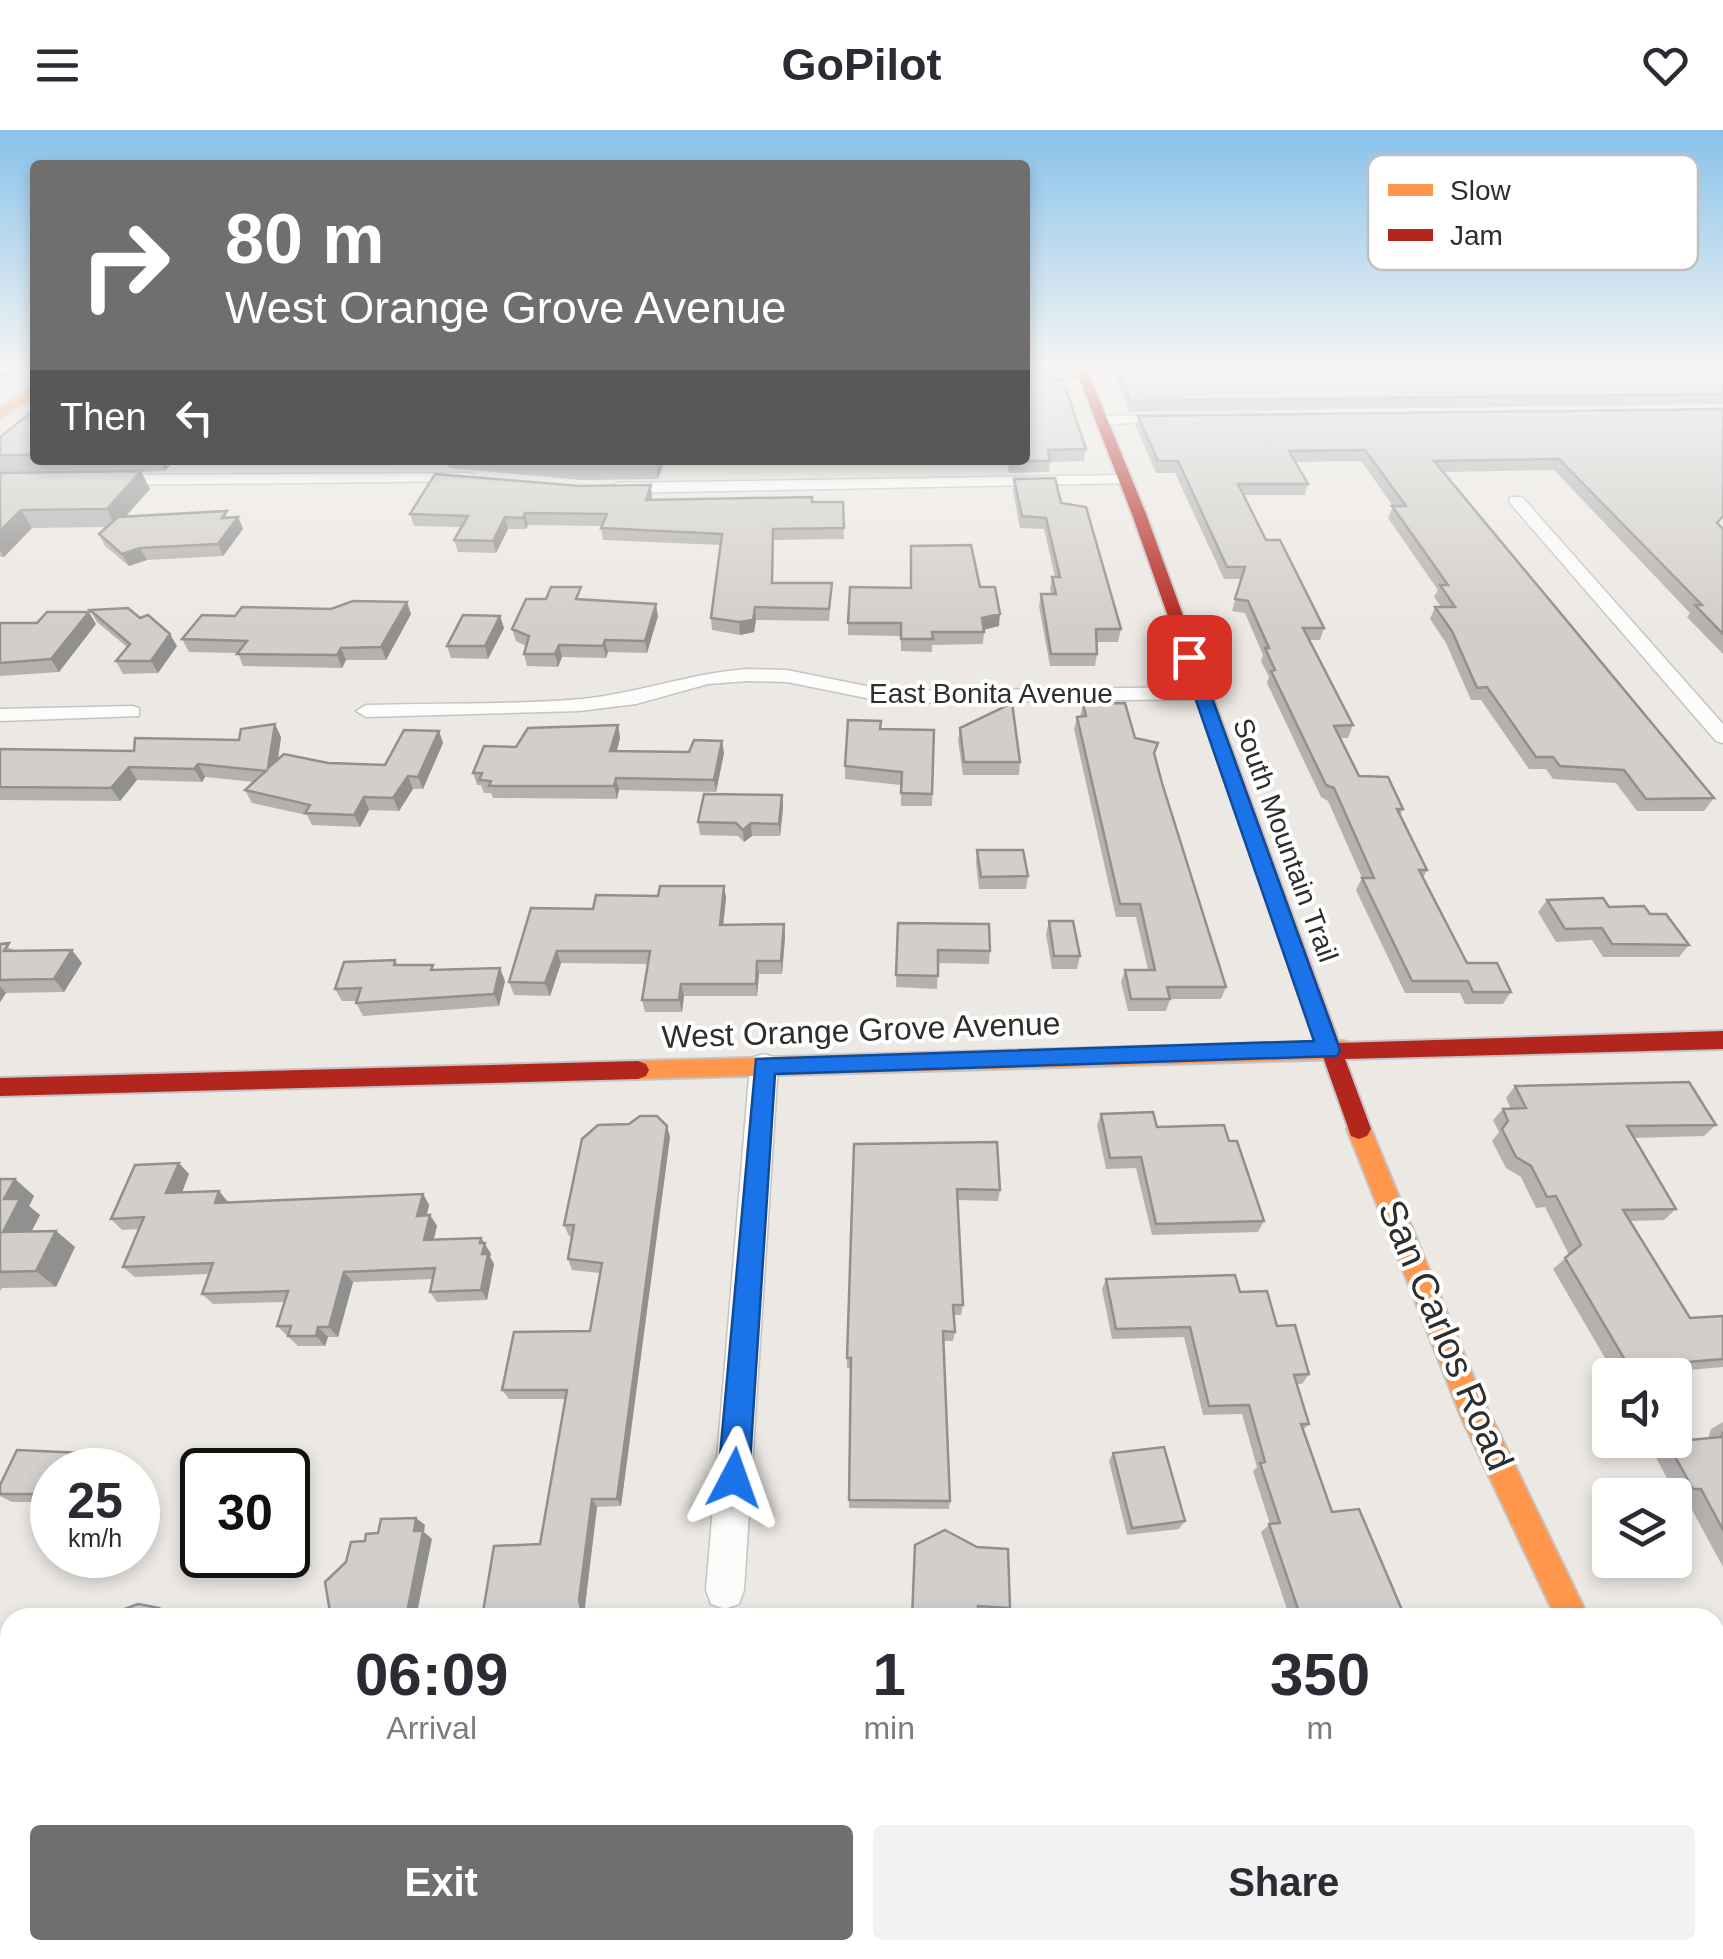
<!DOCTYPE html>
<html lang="en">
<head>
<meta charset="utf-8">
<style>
	:root { --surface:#fff; --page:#f2f2f3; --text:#2b2b33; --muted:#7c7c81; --accent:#706f6e }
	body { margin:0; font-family:Helvetica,sans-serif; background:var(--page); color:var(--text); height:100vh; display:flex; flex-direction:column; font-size:38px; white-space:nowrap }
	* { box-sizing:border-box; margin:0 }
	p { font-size:32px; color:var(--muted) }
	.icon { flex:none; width:55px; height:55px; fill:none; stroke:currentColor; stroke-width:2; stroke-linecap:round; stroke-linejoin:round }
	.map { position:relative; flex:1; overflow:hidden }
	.details { position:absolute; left:0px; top:1478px; width:1725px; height:352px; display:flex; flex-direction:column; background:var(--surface); border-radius:30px 30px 0 0; box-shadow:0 5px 15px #0003 }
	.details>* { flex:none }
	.hud { position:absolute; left:30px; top:30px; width:1000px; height:305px; border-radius:10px; box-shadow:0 5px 15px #0003; background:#706f6e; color:#fff; overflow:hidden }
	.tools { position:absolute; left:1592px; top:1228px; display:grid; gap:20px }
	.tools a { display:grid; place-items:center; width:100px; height:100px; border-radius:10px; background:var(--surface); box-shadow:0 5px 15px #0003; font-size:50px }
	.speed { position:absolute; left:30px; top:1318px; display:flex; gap:20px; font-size:50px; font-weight:700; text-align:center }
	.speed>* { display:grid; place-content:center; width:130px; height:130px; border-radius:50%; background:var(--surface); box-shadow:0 5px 15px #0003; line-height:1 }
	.speed small { font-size:25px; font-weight:400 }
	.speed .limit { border:5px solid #111; border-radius:15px; background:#fff; color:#111 }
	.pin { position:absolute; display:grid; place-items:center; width:85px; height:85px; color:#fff; margin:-42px; border-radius:20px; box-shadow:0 5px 15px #0006 }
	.me { position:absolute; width:110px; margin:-55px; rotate:4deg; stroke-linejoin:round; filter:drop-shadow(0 0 8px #0008) }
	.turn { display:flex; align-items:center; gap:35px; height:210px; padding:0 30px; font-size:45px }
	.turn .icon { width:130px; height:130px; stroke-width:2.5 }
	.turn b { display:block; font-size:70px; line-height:85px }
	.then { display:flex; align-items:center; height:95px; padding:0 30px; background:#0003; gap:20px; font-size:38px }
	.eta { display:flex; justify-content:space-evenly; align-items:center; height:170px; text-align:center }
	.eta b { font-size:60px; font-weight:600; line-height:70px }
	.cta { display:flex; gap:20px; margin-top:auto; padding:20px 30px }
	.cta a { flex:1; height:115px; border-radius:10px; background:var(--accent); color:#fff; font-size:40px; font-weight:600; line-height:115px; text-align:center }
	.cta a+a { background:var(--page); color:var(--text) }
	header { display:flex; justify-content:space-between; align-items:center; height:130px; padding:0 30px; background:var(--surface); font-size:45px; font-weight:600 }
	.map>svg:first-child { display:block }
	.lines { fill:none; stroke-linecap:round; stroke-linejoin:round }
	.street-casing { stroke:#c5c4c5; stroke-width:3 }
	.slow-casing { stroke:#c5c4c5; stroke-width:4 }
	.jam-casing { stroke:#c5c4c5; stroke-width:4 }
	.street { fill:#fcfcfb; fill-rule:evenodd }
	.slow { fill:#ff974d; fill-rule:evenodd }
	.jam { fill:#b3261e; fill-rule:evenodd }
	.wall { fill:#b4b1af }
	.shaded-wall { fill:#92908e }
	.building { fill:#d1cecb; stroke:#92908e; stroke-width:2.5 }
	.route { fill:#1a73e8; stroke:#114b97; stroke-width:2.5 }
	.labels { text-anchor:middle; stroke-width:8; stroke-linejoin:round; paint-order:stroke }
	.far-street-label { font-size:28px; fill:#2e2e2e; stroke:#fff }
	.street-label { font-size:32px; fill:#2e2e2e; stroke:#fff }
	.near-street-label { font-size:38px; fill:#2e2e2e; stroke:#fff }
	.key { fill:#fff; stroke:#c0c0c0; stroke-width:2.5 }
	.key-label { font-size:28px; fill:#2e2e2e }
</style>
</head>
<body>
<header><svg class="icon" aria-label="menu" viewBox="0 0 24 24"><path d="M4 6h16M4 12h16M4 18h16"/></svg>GoPilot<svg class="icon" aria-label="heart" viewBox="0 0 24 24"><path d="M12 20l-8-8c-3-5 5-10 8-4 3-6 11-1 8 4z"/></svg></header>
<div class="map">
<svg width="1723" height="1829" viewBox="0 0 1723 1829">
	<rect width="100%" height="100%" fill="#ece8e4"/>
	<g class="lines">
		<g class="street-casing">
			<path id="street" d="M1025 250 1087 249 1094 253 1087 257 1025 258Z
				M1175 285 1180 286V292L1101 294 1094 290 1101 286Z
				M468 343 474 345V351L106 355 98 350 106 345Z
				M1125 345 1133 350 1131 353 616 363 608 358 616 353Z
				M1510 367H1522L1723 594V613L1716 611 1510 373Z
				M748 539 787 540 891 561 1202 557 1212 563 1202 569 891 573 787 552 748 551 708 554 636 574 579 581 366 587 356 581 366 575C437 573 511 575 582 569 639 563 691 543 748 539Z
				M132 576 139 578V586L0 591V579Z
				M764 924 774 927 778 935 744 1460 739 1474 725 1479 711 1474 706 1460 750 935 754 927Z
				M1715 1733 1723 1736V1793L1715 1789Z"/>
		</g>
		<g class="slow-casing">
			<path id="slow" d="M35 255V264L0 289V279Z
				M1344 911 1352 914 1355 920 1352 926 1344 929 638 949 630 946 627 940 630 934 638 931Z
				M1359 989 1367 992 1371 999 1483 1270 1589 1488H1556L1462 1289 1347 999 1351 992Z"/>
		</g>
		<g class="jam-casing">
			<path id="jam" d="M1076 240H1087L1146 384 1339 913 1723 901V919L1345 929 1371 999 1367 1006 1359 1009 1351 1006 1132 384Z
				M638 931 646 934 649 940 646 946 638 949 0 966V948Z"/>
		</g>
		<use href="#street" class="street"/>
		<use href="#slow" class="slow"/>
		<use href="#jam" class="jam"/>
	</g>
	<path class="wall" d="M1025 240H1056L1055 246H1025Z
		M1113 240H1723V274L1129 282Z
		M1063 250 1086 319 1084 331 1050 332 1049 342 1009 343 1007 332H743V330H1025Z
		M35 279V330H175L165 341 141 342 150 359 125 387H238L243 399 223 426 147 430 129 436 105 416 99 404 107 397 32 398 4 427H0V307Z
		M1723 279 1718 394 1723 399V524L1687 487 1690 483 1554 340 1443 342 1714 668 1704 681H1637L1616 653 1553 649 1546 639H1529L1481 570H1471L1446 513 1430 489 1435 477H1441L1434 467 1438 460 1388 388 1393 376 1361 331 1295 332 1308 354 1305 365H1244L1266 410 1324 498 1320 510H1309L1353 595 1348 608H1340L1359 646 1403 679 1400 685 1427 740 1423 748 1467 833 1511 862 1503 874H1465L1460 863H1405L1356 760 1362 748 1328 671 1321 667 1267 553 1269 547 1261 531 1263 525 1245 483 1232 481 1241 449H1224L1175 343H1156L1136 297 1138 286Z
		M446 330H681V332H664L658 349 581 350 449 338Z
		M1014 349 1061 373 1121 499 1118 512H1096L1097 524 1095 536H1050L1039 476 1041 464H1051L1050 459 1052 447H1055L1044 399 1020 398 1013 361Z
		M652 367 651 370 843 372 844 409 773 410V453H832L829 491 756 490 754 502 740 505 712 500 711 488 720 415 603 410 601 398 602 396 528 395 526 399H508L496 423 458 422 454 410 462 397 414 396 410 384Z
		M980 457 999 496 984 500 983 514 932 515V522L901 521V506L848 505V493L910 458Z
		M583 470 658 486 647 523 608 522 606 528 562 527 558 537 527 536 524 524 526 516 516 511 512 499Z
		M407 472 411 484 386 530H346L342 538 243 536 238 523 189 522 182 509 235 486Z
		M90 480 177 516 158 543 123 544 116 531 127 517 97 492Z
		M500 486 504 498 488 529 451 528 447 516Z
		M0 493 96 494 59 542 0 546Z
		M1083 574 1135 608 1155 625 1162 653 1226 857 1221 869H1170L1166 881H1128L1121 852 1125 840H1148L1136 787H1116L1074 599 1077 587H1080Z
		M618 595 620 608 617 621 724 623 716 662 619 660 617 669 493 668 491 663H484L481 655H477L473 643 516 617Z
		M960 598 1020 632 1019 645H963L958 610Z
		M881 599 934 600 932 676H901V655L845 649V636Z
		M439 601 443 613 423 659H413L399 681 369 680 360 697 312 695 307 685 252 673 245 660 254 652 205 647 202 652 137 650 120 671 0 670V619L134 621 281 607 278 629 385 635Z
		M782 665 783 678 780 706H752L744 712 738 706 700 705 698 692Z
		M977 720 1028 746 1026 759H979L976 733Z
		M724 756 726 768 723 795 784 794 785 807 782 844H759L757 866H684L682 882H645L642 870 647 834 561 833 550 866 514 865 509 852 593 779Z
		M1547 770 1609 777 1650 784 1689 815 1679 827H1603L1592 810 1556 812 1538 782Z
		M1049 791 1080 826 1077 839H1052L1046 804Z
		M898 793 990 821 989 834 938 833 937 859 896 857Z
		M0 814 16 821 82 833 64 862 6 863 0 872Z
		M395 830 398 835 505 851 499 876 363 886 356 873 357 871H342L335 859Z
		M1515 956 1716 995 1704 1006 1634 1008 1676 1079 1664 1090 1630 1091 1690 1188 1723 1186V1237L1632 1245H1615L1553 1139 1569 1125 1545 1077 1536 1078 1521 1047 1506 1038 1492 1011 1499 1002 1493 990 1503 979H1511L1506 968Z
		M1101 984 1157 997 1264 1091 1258 1102 1152 1105 1136 1038 1106 1039 1097 995Z
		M670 1007 621 1376 597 1377 585 1476 540 1414 565 1269H509L502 1260 590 1201 600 1143 572 1140 568 1129 572 1106H569L564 1095Z
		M854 1014 1000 1060 998 1071 958 1070 963 1175 961 1185H954L955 1202 953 1211H943L950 1371 949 1379 849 1378 851 1238H847V1228Z
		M189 1044 182 1063 229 1072 423 1064 429 1075 427 1085H430L437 1096 434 1109 481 1108 491 1124 490 1127 494 1134 487 1170 437 1172 430 1162 433 1149 353 1152 338 1207H328L325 1216H298L277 1196 285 1172 213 1174 202 1164 209 1144 135 1147 123 1137 139 1099 122 1100 111 1089Z
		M0 1049H15L34 1066 29 1076 40 1085 31 1102 56 1101 75 1117 56 1157 2 1158 0 1161Z
		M1106 1149 1240 1162 1277 1196 1309 1244 1302 1254H1297L1309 1294 1303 1300 1332 1382 1402 1480 1391 1486 1386 1488H1290L1261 1402 1270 1394 1253 1341 1257 1337 1242 1284 1203 1285 1184 1207 1112 1209 1102 1159Z
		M1723 1292V1437L1685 1367H1677L1652 1320 1667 1312 1708 1308 1711 1299Z
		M83 1323 97 1331 93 1340H52V1372H12L0 1366V1355Z
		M1113 1323 1185 1391 1179 1399 1127 1405 1109 1331Z
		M914 1422 1010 1478 1007 1484 978 1482V1488H912Z
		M1293 1820H1546L1550 1829H1296Z"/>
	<path class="shaded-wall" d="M0 240H17L0 249Z
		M159 330H175L165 341Z
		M656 330H664V332L658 349Z
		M141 341 150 359 116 397 107 379Z
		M651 355 652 367 648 381 646 370Z
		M21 380 32 398 4 427 0 421V401Z
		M525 383 528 395 526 399 523 388Z
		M238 387 243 399 223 426 218 414Z
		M505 387 508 399 496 423 493 411Z
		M140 418 147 430 129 436 122 424Z
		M407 472 411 484 386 530 381 517Z
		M656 474 658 486 647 523 645 511Z
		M755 477 756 490 754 502 740 505 739 492Z
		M89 482 96 494 59 542 51 529Z
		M1000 484 999 496 981 500 982 488Z
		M500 486 504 498 488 529 485 516Z
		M170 504 177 516 158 543 151 531Z
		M605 510 608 522 606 528 603 516Z
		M559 515 562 527 558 537 555 524Z
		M341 518 346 530 342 538 337 525Z
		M275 594 281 607 275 651 268 638Z
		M618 595 620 608 613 634 610 621Z
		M439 601 443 613 423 659 418 647Z
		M722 611 724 623 716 662 714 650Z
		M198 634 205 647 202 652 194 639Z
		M129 637 137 650 120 671 111 658Z
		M408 646 413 659 399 681 393 668Z
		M616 648 619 660 617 669 614 656Z
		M782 665 783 678 780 706 779 694Z
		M364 667 369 680 360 697 354 685Z
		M751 693 752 706 744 712 743 700Z
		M724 756 726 768 722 807 720 795Z
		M784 794 785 807 782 844 781 831Z
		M72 820 82 833 64 862 54 849Z
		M557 821 561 833 550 866 545 853Z
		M757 831 759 844 757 866 756 854Z
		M500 838 505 851 499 876 494 864Z
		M681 854 684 866 682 882 679 870Z
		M0 856 6 863 0 872Z
		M667 996 670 1007 621 1376 617 1369Z
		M179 1033 189 1044 177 1074 166 1063Z
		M15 1049 34 1066 29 1076 40 1085 23 1118 3 1102 4 1069Z
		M219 1061 229 1073H215Z
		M423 1064 429 1075 424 1097 417 1086Z
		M430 1085 437 1096 431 1120 424 1110Z
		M56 1101 75 1117 56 1157 36 1141Z
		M481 1108 491 1124 490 1127 494 1134 487 1170 481 1160Z
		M344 1142 353 1152 338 1207 329 1197Z
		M318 1197 328 1207 325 1216 316 1206Z
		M83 1323 97 1331 93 1340H75Z
		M592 1369 597 1377 585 1476 587 1488H583L579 1470Z
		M416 1388 425 1395 424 1402 432 1409 416 1488H406Z
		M159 1478 172 1484 171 1488H155Z
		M336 1820H348L346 1829H334Z
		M456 1820H465L462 1825 452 1826Z
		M600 1820H606L601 1829H595Z"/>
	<path class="building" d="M1119 240H1723V264L1131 271Z
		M1025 247 1063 250 1086 319 1048 320 1050 331H1010L1025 330Z
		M35 279V325H0V307Z
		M1723 279V386L1717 393 1723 399V504L1695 475H1702L1559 329 1434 331 1714 668 1646 669 1624 640 1560 636 1553 627H1536L1487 557 1477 558 1452 501 1435 477H1455L1440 455H1448L1392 376H1406L1365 320 1289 321 1308 354H1238L1266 410H1280L1324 498H1303L1353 595 1334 596 1359 646 1388 647 1403 679H1397L1427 740H1419L1467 833H1497L1511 862H1473L1468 851H1412L1362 748H1374L1334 658 1326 655 1271 541 1275 540 1265 518H1269L1248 471 1235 469 1245 437H1227L1178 331H1158L1138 286Z
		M550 330H656L578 332Z
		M141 341 107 379 21 380 0 401V343Z
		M435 344 579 356 651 355 646 370 812 367V372H843L844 398 773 399 772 453H832L829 479 755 477 753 490 739 492 711 488 722 404 601 398 607 384 525 383 523 388 505 387 493 411 454 410 468 386 410 384Z
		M1055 348 1061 373 1086 377 1121 499H1096L1097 524H1051L1041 464H1056L1052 447H1060L1046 388 1022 386 1014 349Z
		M227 381 222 388 238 387 218 414 140 418 122 424 99 404 118 387Z
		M971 415 980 457H995L1000 484 982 488 984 502H932L933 509H901V493H848L850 457 911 458V416Z
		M551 457H581L576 469 656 474 645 511 605 510 603 516 559 515 555 524H524L529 506 512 499 526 469H546Z
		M353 471 407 472 381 517 341 518 337 525 237 524 247 511 182 509 202 485 235 486 242 477 331 479Z
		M128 478 140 488 148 485 170 504 151 531H116L130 514 90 480Z
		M47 482H89L51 529 0 533V493H37Z
		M463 485 500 486 485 516H447Z
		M1012 573 1020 632H964L960 598Z
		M1125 573 1135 608 1158 613 1154 623 1162 653 1226 857H1167L1170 869H1131L1125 840H1155L1140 774H1120L1077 587 1086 586 1083 574Z
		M848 590 881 591 880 599 934 600 932 664 901 663 902 642 845 636Z
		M275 594 268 638 284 624 328 633 385 635 404 600 439 601 418 647 408 646 393 668 364 667 354 685 305 683 310 675 245 660 266 641 198 634 194 639 129 637 111 658 0 657V619L134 621 135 608 239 610 241 599Z
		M618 595 610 621 689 622 694 610 722 611 714 650 616 648 614 656H489L491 651 479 650 482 643H473L484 616 516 617 528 598Z
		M704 664 782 665 779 694 751 693 743 700 736 693 698 692Z
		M977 720H1023L1028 746 981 747Z
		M660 756H724L720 795 784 794 781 831H757L756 854H681L679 870H642L650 821H557L545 853 509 852 531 778 593 779 596 765 658 766Z
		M1603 768 1609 777 1644 776 1650 784H1666L1689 815 1612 814 1602 798 1565 799 1547 770Z
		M1049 791H1073L1080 826H1054Z
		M898 793 989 794 990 821 938 820V846L896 845Z
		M9 813 4 821 72 820 54 849 0 850V814Z
		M395 830 394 835H433L431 840 500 838 494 864 356 873 361 858 335 859 344 832Z
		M1689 952 1716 995 1627 996 1676 1079 1623 1080 1690 1188 1723 1186V1229L1629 1237 1565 1128 1581 1115 1556 1066 1547 1067 1531 1036 1516 1027 1502 999 1508 991 1503 979 1526 978 1515 956Z
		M1153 982 1157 997 1224 995 1229 1011H1237L1264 1091 1156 1094 1141 1027 1110 1028 1101 984Z
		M640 986H657L667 996 617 1369H592L579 1470 583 1488H482L494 1416 540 1414 567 1260H502L514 1202 590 1201 602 1133 568 1129 574 1095H564L582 1009 598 995 629 994Z
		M997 1012 1000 1060 957 1059 963 1175H953L955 1202 943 1201 950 1371 849 1370 851 1228H847L854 1014Z
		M179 1033 166 1063 219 1061 215 1073 423 1064 417 1086 430 1085 424 1110 481 1108 480 1113H485L482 1124H488L481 1160 430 1162 435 1138 344 1142 329 1197H318L316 1206H288L291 1196H277L288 1161 202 1164 213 1133 123 1137 144 1087 111 1089 135 1035Z
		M0 1049H15L4 1069H20L3 1102 56 1101 36 1141 0 1142Z
		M1235 1145 1240 1162 1267 1161 1277 1196 1295 1195 1309 1244 1294 1245 1309 1294H1301L1332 1382 1359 1379 1402 1480 1384 1483 1386 1488H1301L1269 1394 1280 1393 1260 1333 1265 1332 1249 1275 1209 1276 1190 1197 1116 1199 1106 1149Z
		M1723 1302V1400L1701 1359H1693L1667 1312 1721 1307Z
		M1164 1317 1185 1391 1132 1398 1113 1323Z
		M17 1320 83 1323 75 1340H52V1364H0V1355Z
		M416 1388 414 1401H423L406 1488H331L325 1452 346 1432 351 1412 365 1411 366 1404 378 1403 381 1389Z
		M945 1400 977 1417 1008 1419 1010 1478 978 1476V1488H912L915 1415Z
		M138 1474 159 1478 155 1488H109L111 1484Z
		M248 1820H336L334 1829H246Z
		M445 1820H456L452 1826Z
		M540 1820H600L595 1829H543Z
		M715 1820H816L817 1829H729Z
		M1303 1820H1546L1550 1829H1306Z"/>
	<linearGradient id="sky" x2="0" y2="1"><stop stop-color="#88c2ea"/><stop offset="0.48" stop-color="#f6f5f3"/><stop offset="1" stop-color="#f6f5f3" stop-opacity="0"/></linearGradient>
	<rect width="1723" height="496" fill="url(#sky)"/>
	<path class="route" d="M1189 522 1197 527 1340 920 1337 926 775 944 749 1348 744 1359 734 1363 723 1359 718 1348 756 929 1314 911 1181 527Z"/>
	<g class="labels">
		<g class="far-street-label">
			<text x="991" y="573">East Bonita Avenue</text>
			<text transform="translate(1286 710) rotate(70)" y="10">South Mountain Trail</text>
		</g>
		<g class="street-label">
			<text transform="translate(861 900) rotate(-2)" y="11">West Orange Grove Avenue</text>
		</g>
		<g class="near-street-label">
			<text transform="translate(1446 1205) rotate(67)" y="13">San Carlos Road</text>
		</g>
	</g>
	<rect x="1368" y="25" width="330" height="115" rx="15" class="key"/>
	<rect x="1388" y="54" width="45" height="12" fill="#ff974d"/>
	<rect x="1388" y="99" width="45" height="12" fill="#b3261e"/>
	<g class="key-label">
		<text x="1450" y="70">Slow</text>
		<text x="1450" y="115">Jam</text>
	</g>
</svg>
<div class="tools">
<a><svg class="icon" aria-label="sound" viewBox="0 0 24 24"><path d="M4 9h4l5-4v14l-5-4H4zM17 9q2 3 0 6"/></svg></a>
<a><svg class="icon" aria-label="layers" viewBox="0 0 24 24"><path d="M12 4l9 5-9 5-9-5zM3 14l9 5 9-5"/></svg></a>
</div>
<div class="speed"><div>25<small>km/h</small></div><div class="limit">30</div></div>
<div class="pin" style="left:1189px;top:527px;background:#d93025"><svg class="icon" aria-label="arrive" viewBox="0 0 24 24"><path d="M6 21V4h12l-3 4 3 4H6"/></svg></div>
<svg class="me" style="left:734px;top:1348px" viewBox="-20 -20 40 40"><path d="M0-17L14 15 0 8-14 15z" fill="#1a73e8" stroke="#fff" stroke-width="4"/></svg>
<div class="hud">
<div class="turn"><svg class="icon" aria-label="right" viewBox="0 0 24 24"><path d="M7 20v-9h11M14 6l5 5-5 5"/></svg><div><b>80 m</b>West Orange Grove Avenue</div></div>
<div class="then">Then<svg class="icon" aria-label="left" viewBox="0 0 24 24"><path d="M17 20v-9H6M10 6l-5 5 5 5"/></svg></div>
</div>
<section class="details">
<div class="eta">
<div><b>06:09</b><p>Arrival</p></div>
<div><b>1</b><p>min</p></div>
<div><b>350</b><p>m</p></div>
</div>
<div class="cta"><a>Exit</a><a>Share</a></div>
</section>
</div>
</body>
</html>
